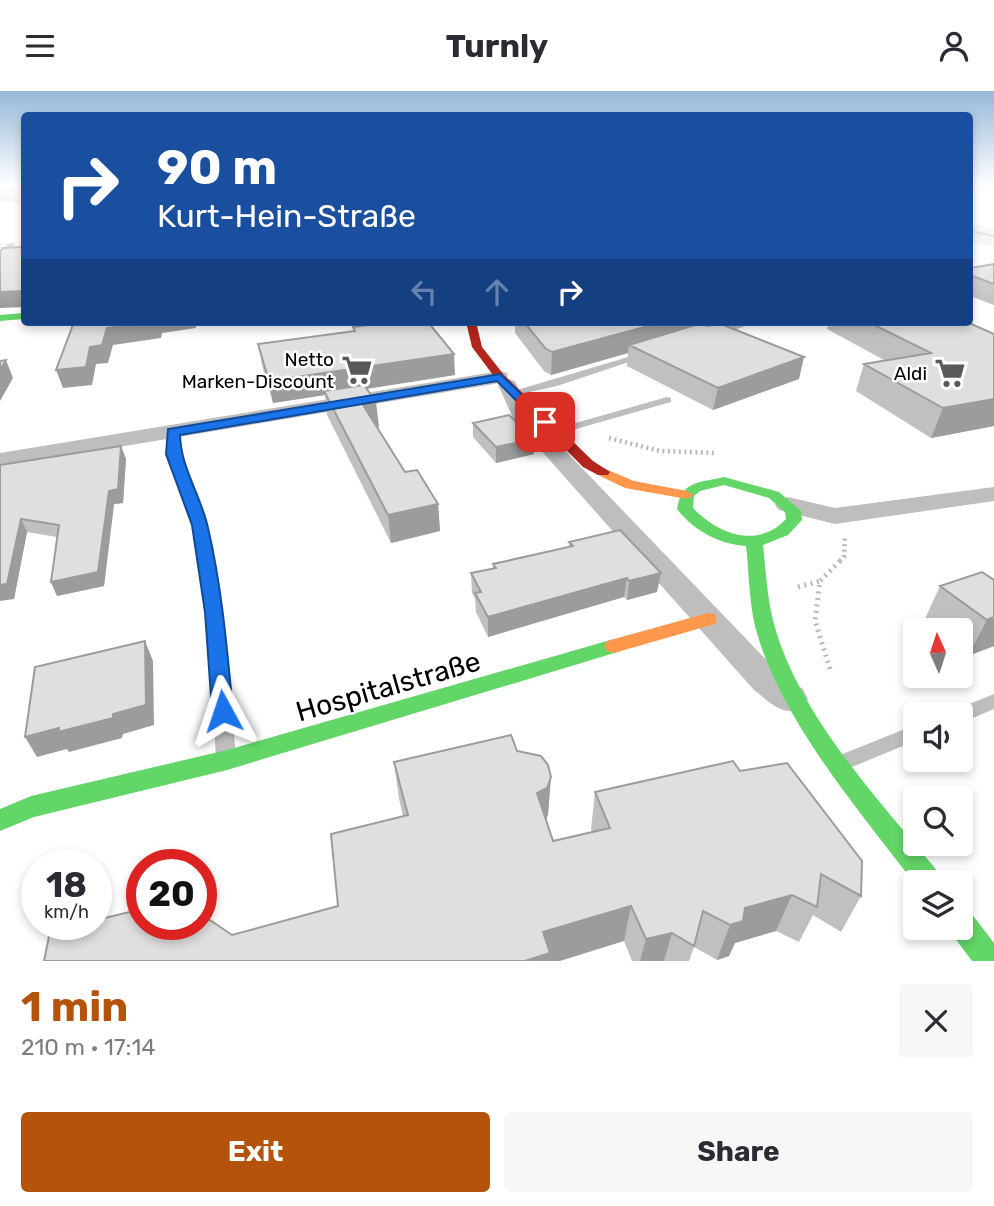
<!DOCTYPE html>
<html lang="en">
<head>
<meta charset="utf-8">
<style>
	:root { --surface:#fff; --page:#f7f7f7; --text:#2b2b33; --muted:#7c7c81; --accent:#b45309 }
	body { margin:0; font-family:Rubik,sans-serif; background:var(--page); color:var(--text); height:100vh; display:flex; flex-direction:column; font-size:26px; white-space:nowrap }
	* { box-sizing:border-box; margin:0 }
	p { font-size:23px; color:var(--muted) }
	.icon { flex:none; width:38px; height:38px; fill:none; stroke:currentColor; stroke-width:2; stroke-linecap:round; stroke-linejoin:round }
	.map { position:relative; height:870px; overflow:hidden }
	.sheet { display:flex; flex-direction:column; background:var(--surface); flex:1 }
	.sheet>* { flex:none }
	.banner { position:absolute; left:21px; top:21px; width:952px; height:214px; border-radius:7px; box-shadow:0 4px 10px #0003; background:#1a4fa0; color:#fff; overflow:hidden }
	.needle { width:46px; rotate:357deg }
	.fabs { position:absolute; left:903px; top:527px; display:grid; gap:14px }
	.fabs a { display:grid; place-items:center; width:70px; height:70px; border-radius:7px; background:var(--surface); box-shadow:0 4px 10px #0003; font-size:35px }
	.speed { position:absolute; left:21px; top:758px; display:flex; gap:14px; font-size:35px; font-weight:700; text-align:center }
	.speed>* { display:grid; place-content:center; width:91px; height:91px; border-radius:50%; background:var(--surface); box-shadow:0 4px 10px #0003; line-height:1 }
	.speed small { font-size:18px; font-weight:400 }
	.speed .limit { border:10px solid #d22; background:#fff; color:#111 }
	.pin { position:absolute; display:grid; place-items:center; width:60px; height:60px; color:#fff; margin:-30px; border-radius:14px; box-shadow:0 4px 10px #0006 }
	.me { position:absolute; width:77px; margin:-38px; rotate:355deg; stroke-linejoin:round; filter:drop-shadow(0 0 5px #0008) }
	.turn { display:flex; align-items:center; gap:24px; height:147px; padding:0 21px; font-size:32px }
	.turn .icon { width:91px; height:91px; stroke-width:2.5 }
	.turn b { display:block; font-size:49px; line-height:60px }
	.lanes { display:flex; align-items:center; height:66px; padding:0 21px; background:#0003; justify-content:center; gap:35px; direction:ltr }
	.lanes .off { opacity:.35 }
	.round { display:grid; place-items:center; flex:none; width:74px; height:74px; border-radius:7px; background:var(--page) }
	.head { display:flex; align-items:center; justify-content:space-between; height:119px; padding:0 21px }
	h1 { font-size:42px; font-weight:700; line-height:52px; color:var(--accent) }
	.button { display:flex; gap:14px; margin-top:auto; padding:14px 21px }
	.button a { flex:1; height:80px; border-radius:7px; background:var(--accent); color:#fff; font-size:28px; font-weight:700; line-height:80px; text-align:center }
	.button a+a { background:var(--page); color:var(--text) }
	header { display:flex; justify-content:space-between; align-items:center; height:91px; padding:0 21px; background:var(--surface); font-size:32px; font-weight:700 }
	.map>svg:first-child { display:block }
	.green { fill:#ececec }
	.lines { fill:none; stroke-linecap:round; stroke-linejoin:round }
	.stream { fill:#bfbfbf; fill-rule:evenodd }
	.path-far1 { stroke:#b9b9b9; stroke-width:4.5; stroke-dasharray:2 3.5; stroke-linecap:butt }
	.path { stroke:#b9b9b9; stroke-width:5; stroke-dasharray:2 4.5; stroke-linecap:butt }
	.lane { fill:#bebebe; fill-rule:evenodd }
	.street { fill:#bebebe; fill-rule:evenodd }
	.fast { fill:#63d668; fill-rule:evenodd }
	.slow { fill:#ff974d; fill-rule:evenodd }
	.jam { fill:#b3261e; fill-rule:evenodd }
	.rail-casing { stroke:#bebebe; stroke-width:3.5 }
	.rail { stroke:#fff; stroke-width:2.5; stroke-dasharray:7; stroke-linecap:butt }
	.wall { fill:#c0c0c0 }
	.shaded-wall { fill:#9c9c9c }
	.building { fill:#dfdfdf; stroke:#9c9c9c; stroke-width:2 }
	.route { fill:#1a73e8; stroke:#114b97; stroke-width:2 }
	.labels { text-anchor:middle; stroke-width:5; stroke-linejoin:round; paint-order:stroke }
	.far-poi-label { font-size:19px; fill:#000; stroke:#fff; text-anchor:end }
	.near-street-label { font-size:28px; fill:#000; stroke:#fff }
</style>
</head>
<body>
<header><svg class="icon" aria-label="menu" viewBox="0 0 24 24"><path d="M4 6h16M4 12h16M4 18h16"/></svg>Turnly<svg class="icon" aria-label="person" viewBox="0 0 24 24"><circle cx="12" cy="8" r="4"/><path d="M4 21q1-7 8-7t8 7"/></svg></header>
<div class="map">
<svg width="994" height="870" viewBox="0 0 994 870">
	<rect width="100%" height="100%" fill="#fff"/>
	<path class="green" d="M970 133 994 137V155L970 150Z"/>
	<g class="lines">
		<path class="stream" d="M970 139 994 144V146L970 141Z"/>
		<path class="path-far1" d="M609 347 660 360 717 362
			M840 470 844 466 845 446"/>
		<path class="path" d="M798 496 820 490
			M830 578 815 530 820 490 842 468"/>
		<path class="lane" d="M744 231H757L717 245 709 243Z
			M642 262 650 264 557 295 515 304 510 301Z
			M667 306 671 307V311L555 344 549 341 551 339Z
			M173 338 179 341C182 376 200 404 207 438 223 513 229 590 236 666L233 672 226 674 219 672 216 666C211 590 206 515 193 440 187 406 169 376 167 341Z
			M994 603V618L961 632V623H952L954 619Z
			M915 634V650L847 678 840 676 837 670 840 664Z"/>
		<path class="street" d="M500 280 507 282 508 288 515 290 530 323 778 581 803 598 808 608 803 618C781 625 771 612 754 599L514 329 498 294 500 292 0 376V362Z
			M994 396V410L835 433 779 419 775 414 779 409 788 406 835 417Z"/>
		<path class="fast" d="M24 222V228L0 230V224Z
			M724 386 779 401 801 420 802 429 788 444 763 454C766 480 767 508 774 533 799 625 880 710 939 782L943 791 915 793C858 718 779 627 755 535 749 509 749 481 746 455 719 453 694 440 677 418 682 389 699 392 724 386ZM724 394 769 407 785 421 786 428C758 458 719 444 693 417L694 405 700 400Z
			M614 548 621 550 624 555 621 560 227 679 34 726 0 740V718L31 705 227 659Z
			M961 818 971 822 994 852V870H972L951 842 949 836H961Z"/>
		<path class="slow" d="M603 377 634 390 687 400 694 404 687 408 625 397 598 384 596 381 598 378Z
			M708 522 715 523 717 528 715 533 614 562 607 560 604 555 607 550Z"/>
		<path class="jam" d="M466 231H476L482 256 504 284 593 370 610 381 608 384H598L583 376 496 288 472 256Z"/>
		<g class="rail-casing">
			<path id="rail" d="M0 155 24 153"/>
		</g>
		<use href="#rail" class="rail"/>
	</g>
	<path class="wall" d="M0 95H24V111H0Z
		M994 173V214L970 205V177Z
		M515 231H696L695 234 706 235 799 288 713 319 627 275 628 262 551 284 544 280 515 242Z
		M829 231H967L994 243V335L931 347 856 300 864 273 884 269 827 238Z
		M353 236 455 284 367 298 379 336H377L405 381 438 413 440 440 391 452 327 324 325 304 273 312 262 274 258 253 354 240Z
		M473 332 534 363 496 372 473 346Z
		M121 355 126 368 123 412 114 413 104 495 57 505 51 491 57 446 27 441 14 508 0 374Z
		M569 451 657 501 627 509 624 506 488 546 476 521 475 508 472 502 471 482 493 477V473L569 456Z
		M982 481 994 555 968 565 961 559V539H935L924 530 940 495Z
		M517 660 551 686 548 723 546 729 553 750 592 741 591 738 595 701 740 680 861 805 841 841 813 824 799 851 776 840 735 852 729 865 717 869 694 856 689 870H632L624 850 232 844 338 815 403 725 399 708 394 671Z"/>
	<path class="shaded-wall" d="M24 200V216L0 217V201Z
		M155 231H195L196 237 162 242 161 247 113 254 108 272 96 273 92 294 63 297 56 279 90 256 107 237Z
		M663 231H696L694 243 629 254 628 262 551 284 552 261Z
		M454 263 455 284 326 304 324 300 325 304 273 312 269 290Z
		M804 266 799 288 713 319 718 297Z
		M6 269 13 287 0 310V279Z
		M994 308V335L931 347 943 317Z
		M376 311 379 336 366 338 363 314Z
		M535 348 534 363 496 372V356Z
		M121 355 126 368 123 412 114 413 104 495 57 505 51 491 109 400Z
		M438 413 440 440 391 452 388 424Z
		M21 428 27 441 14 508 0 510V494Z
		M661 482 657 501 627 509 629 490Z
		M627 487 624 506 488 546V526Z
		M994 526V555L968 565 987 529Z
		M145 550 153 570 154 634 123 643 122 647 69 661 67 658 37 666 25 646 113 623Z
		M551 686 548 723 545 733 537 702Z
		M792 804 776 840 735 852 729 865 717 869 730 834 745 817Z
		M631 815 624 850 560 870H525L543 841Z
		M672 842 664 870H640L646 848Z"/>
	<path class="building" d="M0 95H24V100H0Z
		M24 156V200L0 201V161L3 157Z
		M994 173V193L970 184V177Z
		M74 231H155L107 237 102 254 90 256 86 276 56 279Z
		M392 231H428L454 263 269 290 258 253 355 240 353 236Z
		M524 231H663L552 261 545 257Z
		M705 231 706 235 721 233 804 266 718 297 629 254Z
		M868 231H967L994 243V308L943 317 864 273 931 262Z
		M6 269 0 279V270Z
		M364 294 376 311 363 314 405 381 417 379 438 413 388 424 324 300Z
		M509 324 535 348 496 356 473 332Z
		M121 355 118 398 109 400 98 481 51 491 59 434 21 428 7 493 0 494V374Z
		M620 439 661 482 629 490 627 487 488 526 475 502 481 501 471 482 496 477 493 473 573 455 569 451Z
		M982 481 994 489V526L987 529 940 495Z
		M145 550 146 614 113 623V627L58 641 59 637 25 646 35 576Z
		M511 644 517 660 541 665 548 674 551 686 547 697 537 702 553 750 610 737 595 701 733 670 740 680 787 672 862 770 861 805 821 783 817 816 792 804 745 817 743 830 730 834 703 820 694 855 672 842 646 848 631 815 543 841 550 862 525 870H44L50 840 81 833H96V829L142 818V833H201V823L232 844 338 815 331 743 408 724 394 671Z"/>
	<linearGradient id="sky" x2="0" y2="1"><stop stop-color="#97b8d8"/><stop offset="0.44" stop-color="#fff"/><stop offset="1" stop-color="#fff" stop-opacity="0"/></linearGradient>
	<rect width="994" height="217" fill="url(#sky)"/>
	<path class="route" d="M500 283 549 329V334H540L497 290 180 344C181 378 201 404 208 437 222 497 227 558 233 620L230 626 223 628 215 626 212 620 205 521 192 434 166 363 168 338Z"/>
	<defs>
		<g id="supermarket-bare" transform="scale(2.415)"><path d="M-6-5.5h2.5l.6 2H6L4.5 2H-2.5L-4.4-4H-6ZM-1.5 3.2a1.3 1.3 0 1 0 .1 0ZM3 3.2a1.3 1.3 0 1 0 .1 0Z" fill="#595959" stroke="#fff" stroke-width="2.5" paint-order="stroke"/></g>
	</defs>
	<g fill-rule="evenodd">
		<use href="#supermarket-bare" x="357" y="279"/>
		<use href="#supermarket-bare" x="950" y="282"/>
	</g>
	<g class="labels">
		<g class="far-poi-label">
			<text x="334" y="275">Netto<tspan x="334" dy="22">Marken-Discount</tspan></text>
			<text x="927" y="289">Aldi</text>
		</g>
		<g class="near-street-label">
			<text transform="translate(388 595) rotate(-16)" y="10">Hospitalstraße</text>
		</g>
	</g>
</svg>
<div class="fabs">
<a><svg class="needle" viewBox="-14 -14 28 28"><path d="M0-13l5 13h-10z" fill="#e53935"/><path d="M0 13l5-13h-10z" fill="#7c7c81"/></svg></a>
<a><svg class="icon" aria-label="sound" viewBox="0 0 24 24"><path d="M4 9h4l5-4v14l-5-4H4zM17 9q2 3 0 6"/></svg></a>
<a><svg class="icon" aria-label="search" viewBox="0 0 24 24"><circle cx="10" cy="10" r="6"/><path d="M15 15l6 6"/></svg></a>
<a><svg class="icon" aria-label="layers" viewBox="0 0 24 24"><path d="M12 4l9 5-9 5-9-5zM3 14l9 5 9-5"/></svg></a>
</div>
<div class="speed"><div>18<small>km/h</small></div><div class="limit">20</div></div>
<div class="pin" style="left:545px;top:331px;background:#d93025"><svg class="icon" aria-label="arrive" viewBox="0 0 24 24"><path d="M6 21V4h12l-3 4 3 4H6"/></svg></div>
<svg class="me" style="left:223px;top:620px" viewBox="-20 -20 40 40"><path d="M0-17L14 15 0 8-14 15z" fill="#1a73e8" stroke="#fff" stroke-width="4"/></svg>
<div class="banner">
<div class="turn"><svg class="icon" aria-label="right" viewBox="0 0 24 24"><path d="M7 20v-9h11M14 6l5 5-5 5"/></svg><div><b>90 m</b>Kurt-Hein-Straße</div></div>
<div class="lanes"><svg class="icon off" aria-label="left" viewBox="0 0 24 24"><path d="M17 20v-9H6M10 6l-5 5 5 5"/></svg><svg class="icon off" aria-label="ahead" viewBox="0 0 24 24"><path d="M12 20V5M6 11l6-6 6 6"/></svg><svg class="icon" aria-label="right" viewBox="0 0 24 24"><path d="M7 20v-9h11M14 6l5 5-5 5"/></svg></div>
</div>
</div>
<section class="sheet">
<div class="head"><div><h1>1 min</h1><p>210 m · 17:14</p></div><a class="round"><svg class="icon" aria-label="close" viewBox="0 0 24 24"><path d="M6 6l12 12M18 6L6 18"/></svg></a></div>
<div class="button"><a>Exit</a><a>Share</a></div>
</section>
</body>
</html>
